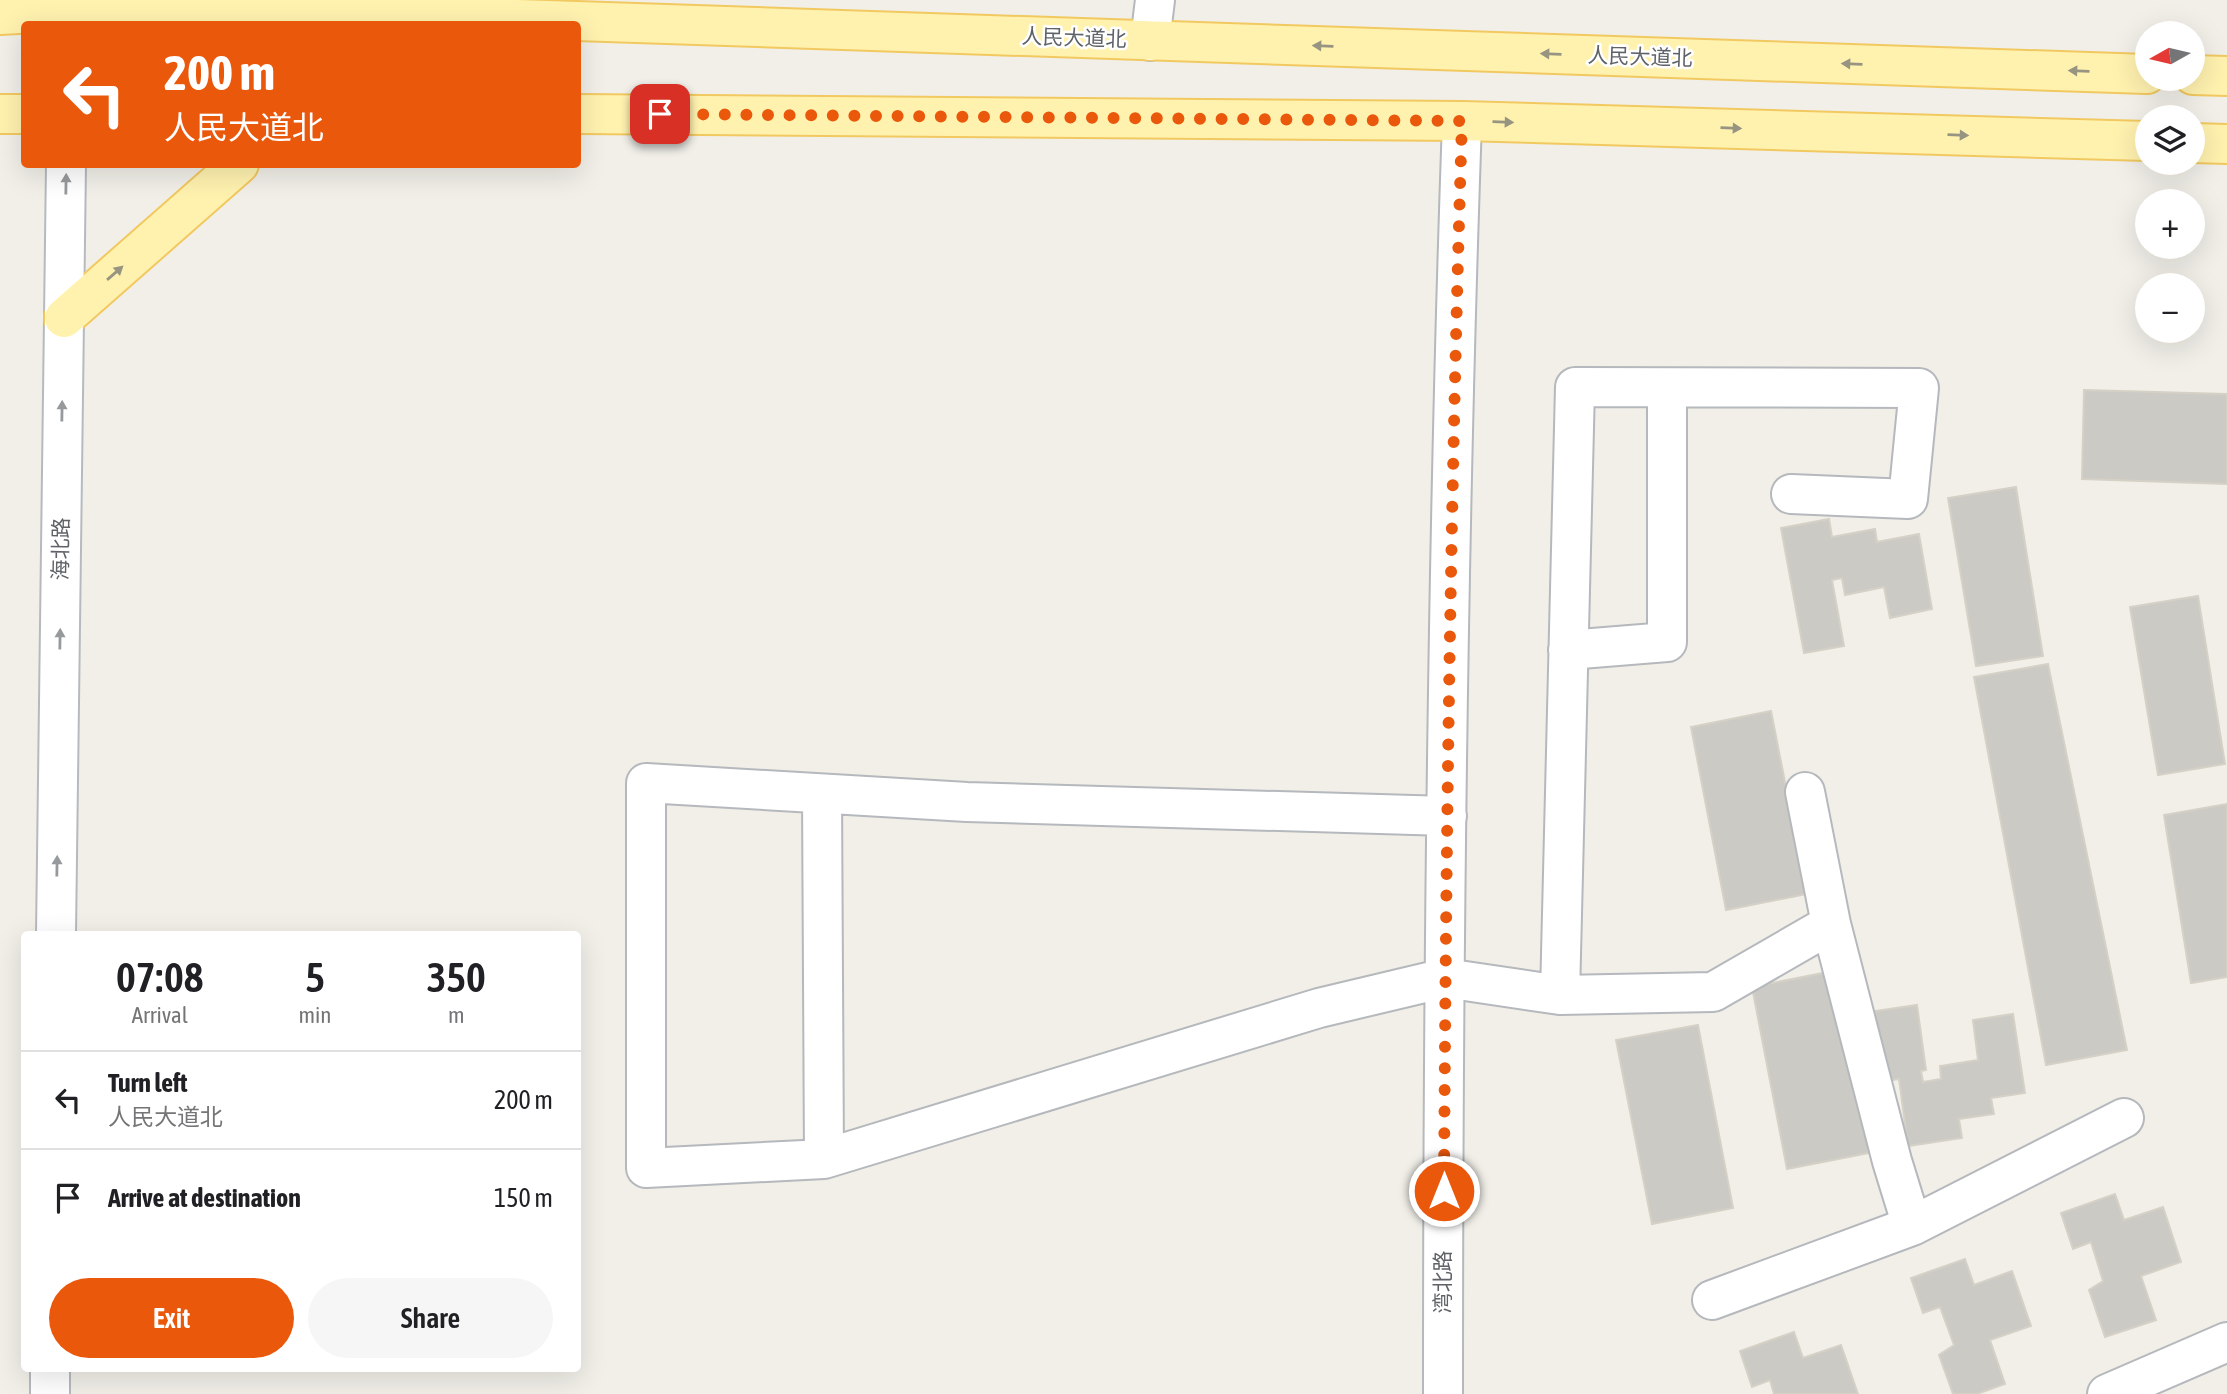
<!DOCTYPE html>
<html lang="en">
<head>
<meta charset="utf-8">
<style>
	:root { --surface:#fff; --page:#f6f6f6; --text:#202124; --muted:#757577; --line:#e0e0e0; --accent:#ea580c }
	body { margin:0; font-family:"Asap Condensed","Noto Sans SC",sans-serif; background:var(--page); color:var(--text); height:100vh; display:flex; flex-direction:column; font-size:26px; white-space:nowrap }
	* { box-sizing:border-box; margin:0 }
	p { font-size:23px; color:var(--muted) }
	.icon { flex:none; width:38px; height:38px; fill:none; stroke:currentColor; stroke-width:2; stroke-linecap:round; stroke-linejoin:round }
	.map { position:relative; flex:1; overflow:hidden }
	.sheet { position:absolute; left:21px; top:931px; width:560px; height:441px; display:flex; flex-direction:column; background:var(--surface); border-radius:7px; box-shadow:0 7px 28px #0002 }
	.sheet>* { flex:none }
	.guide { position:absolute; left:21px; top:21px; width:560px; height:147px; border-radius:7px; box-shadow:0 7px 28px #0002; background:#ea580c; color:#fff; overflow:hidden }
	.needle { width:46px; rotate:262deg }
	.tools { position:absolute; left:2135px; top:21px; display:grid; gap:14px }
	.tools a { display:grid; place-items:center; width:70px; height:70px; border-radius:50%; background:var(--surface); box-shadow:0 7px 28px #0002; font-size:35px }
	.pin { position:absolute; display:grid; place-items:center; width:60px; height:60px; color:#fff; margin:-30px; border-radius:14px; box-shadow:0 4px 10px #0006 }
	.me { position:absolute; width:77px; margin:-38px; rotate:0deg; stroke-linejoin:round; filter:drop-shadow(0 0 5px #0008) }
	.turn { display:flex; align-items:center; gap:24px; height:147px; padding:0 28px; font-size:32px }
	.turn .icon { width:91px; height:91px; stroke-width:2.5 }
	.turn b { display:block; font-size:49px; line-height:60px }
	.eta { display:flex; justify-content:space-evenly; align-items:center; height:119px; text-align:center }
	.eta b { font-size:42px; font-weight:600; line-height:49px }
	.cta { display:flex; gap:14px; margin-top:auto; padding:14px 28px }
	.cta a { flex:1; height:80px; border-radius:42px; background:var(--accent); color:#fff; font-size:28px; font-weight:600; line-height:80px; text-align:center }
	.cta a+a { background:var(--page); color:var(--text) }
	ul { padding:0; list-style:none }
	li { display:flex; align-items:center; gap:21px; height:98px; padding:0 28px; border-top:2px solid var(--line) }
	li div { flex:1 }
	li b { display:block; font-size:26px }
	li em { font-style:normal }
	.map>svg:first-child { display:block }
	.building { fill:#cccac5; stroke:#d6d1c6; stroke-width:2 }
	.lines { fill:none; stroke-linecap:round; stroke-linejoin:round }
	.street-casing { stroke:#b5b8bc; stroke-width:42 }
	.secondary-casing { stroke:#b6babf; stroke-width:42 }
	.primary-casing { stroke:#f2c960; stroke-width:42 }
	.street { stroke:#fff; stroke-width:38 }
	.secondary { stroke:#fff; stroke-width:38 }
	.primary { stroke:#fff2af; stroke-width:38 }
	.oneway { fill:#979581 }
	.oneway2 { fill:#979a9d }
	.route { stroke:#ea580c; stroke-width:12; stroke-dasharray:0 21.6 }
	.labels { text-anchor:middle; stroke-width:5; stroke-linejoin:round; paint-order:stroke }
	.street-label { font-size:21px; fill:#5f6368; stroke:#fff }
</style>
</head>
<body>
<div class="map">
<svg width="2227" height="1394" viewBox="0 0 2227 1394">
	<rect width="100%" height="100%" fill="#f1efe8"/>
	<path class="building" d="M2084 390 2227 394V484L2082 479Z
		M2016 487 2043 656 1976 666 1948 498Z
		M1829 519 1832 537 1875 529 1877 542 1919 534 1932 609 1890 618 1884 587 1845 595 1842 578 1832 580 1844 646 1804 653 1781 528Z
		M2198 596 2225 764 2158 775 2130 607Z
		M2048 664 2127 1050 2046 1065 1974 677Z
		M1771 711 1807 894 1726 910 1691 727Z
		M2227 804V977L2191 983 2164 815Z
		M1833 971 1869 1153 1787 1169 1752 987Z
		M1917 1005 1926 1070 1921 1071 1923 1082 1941 1079 1940 1066 1978 1060 1973 1020 2013 1014 2025 1093 1991 1098 1994 1114 1959 1119 1962 1138 1908 1146 1899 1079 1885 1081 1875 1011Z
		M1698 1025 1733 1208 1652 1224 1616 1040Z
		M2115 1194 2124 1220 2163 1207 2181 1262 2141 1276 2156 1320 2105 1337 2089 1290 2103 1281 2091 1242 2073 1249 2061 1213Z
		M1965 1259 1974 1285 2012 1271 2031 1326 1990 1340 2005 1384 1977 1394H1953L1939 1355 1954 1345 1940 1307 1923 1313 1911 1278Z
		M1794 1332 1803 1358 1841 1345 1858 1394H1774L1770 1380 1752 1387 1740 1351Z"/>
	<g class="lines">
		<g class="street-casing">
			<path id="street" d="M1150 41 1155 0
				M1568 650 1667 642V388
				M1805 792 1831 924
				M822 794 824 1159 646 1168V783L967 802 1447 816
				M1560 995 1713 992 1831 924 1892 1161 1912 1226 1712 1300
				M824 1159 1319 1008 1445 978 1560 995 1575 387 1919 388 1908 499 1791 494
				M1912 1226 2124 1118
				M1443 1394C1443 970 1447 545 1462 121
				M2107 1394 2227 1342"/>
		</g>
		<g class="secondary-casing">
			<path id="secondary" d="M56 934 66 164
				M50 1394V1368"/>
		</g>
		<g class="primary-casing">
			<path id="primary" d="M0 15 73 11 369 14 2147 74
				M2193 75 2227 76
				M0 114H24
				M578 114 1462 121 2147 141
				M2193 143 2227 144
				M64 318 239 164"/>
		</g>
		<use href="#street" class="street"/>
		<use href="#secondary" class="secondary"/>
		<use href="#primary" class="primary"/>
	</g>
	<defs><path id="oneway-solid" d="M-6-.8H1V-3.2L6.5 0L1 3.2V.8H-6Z" transform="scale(1.75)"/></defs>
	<g class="oneway">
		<use href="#oneway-solid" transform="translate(1323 46) rotate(-178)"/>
		<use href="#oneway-solid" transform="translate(1551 54) rotate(-178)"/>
		<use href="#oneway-solid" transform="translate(1852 64) rotate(-178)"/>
		<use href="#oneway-solid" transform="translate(2079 71) rotate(-178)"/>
		<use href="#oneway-solid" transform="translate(1503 122) rotate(2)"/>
		<use href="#oneway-solid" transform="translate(1731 128) rotate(2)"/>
		<use href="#oneway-solid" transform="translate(1958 135) rotate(2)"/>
		<use href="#oneway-solid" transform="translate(115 273) rotate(-41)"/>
	</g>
	<g class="oneway2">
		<use href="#oneway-solid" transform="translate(66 184) rotate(-89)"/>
		<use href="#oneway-solid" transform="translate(62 411) rotate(-89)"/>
		<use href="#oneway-solid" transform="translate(60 639) rotate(-89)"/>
		<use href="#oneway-solid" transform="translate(57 866) rotate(-89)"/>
	</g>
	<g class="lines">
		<path class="route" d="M660 114 1462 121C1451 478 1446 834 1444 1191"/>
	</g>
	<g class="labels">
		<g class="street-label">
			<text transform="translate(1074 38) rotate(2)" y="7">人民大道北</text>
			<text transform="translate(1640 57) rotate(2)" y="7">人民大道北</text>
			<text transform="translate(61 549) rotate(-89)" y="7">海北路</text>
			<text transform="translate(1443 1282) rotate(-90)" y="7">湾北路</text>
		</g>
	</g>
</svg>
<div class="tools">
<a><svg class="needle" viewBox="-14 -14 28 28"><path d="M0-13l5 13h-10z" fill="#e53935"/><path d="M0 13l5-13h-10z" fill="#757577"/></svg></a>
<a><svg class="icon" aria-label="layers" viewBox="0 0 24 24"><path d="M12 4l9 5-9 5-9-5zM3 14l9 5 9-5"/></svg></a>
<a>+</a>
<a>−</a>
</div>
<div class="pin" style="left:660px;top:114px;background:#d93025"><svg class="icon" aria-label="arrive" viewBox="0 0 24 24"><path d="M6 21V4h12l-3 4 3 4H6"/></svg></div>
<svg class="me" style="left:1444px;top:1191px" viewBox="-20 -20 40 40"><circle r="17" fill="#ea580c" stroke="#fff" stroke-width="3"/><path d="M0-11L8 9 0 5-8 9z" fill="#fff"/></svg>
<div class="guide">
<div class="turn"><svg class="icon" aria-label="left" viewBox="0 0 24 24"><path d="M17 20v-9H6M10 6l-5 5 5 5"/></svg><div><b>200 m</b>人民大道北</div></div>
</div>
<section class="sheet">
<div class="eta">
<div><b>07:08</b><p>Arrival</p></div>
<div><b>5</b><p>min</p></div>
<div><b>350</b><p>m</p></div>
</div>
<ul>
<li><svg class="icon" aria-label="left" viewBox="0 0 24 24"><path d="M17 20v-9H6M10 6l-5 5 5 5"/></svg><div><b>Turn left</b><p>人民大道北</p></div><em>200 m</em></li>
<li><svg class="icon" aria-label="arrive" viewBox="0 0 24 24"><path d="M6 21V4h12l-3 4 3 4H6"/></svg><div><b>Arrive at destination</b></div><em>150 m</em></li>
</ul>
<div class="cta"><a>Exit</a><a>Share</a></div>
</section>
</div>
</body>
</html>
